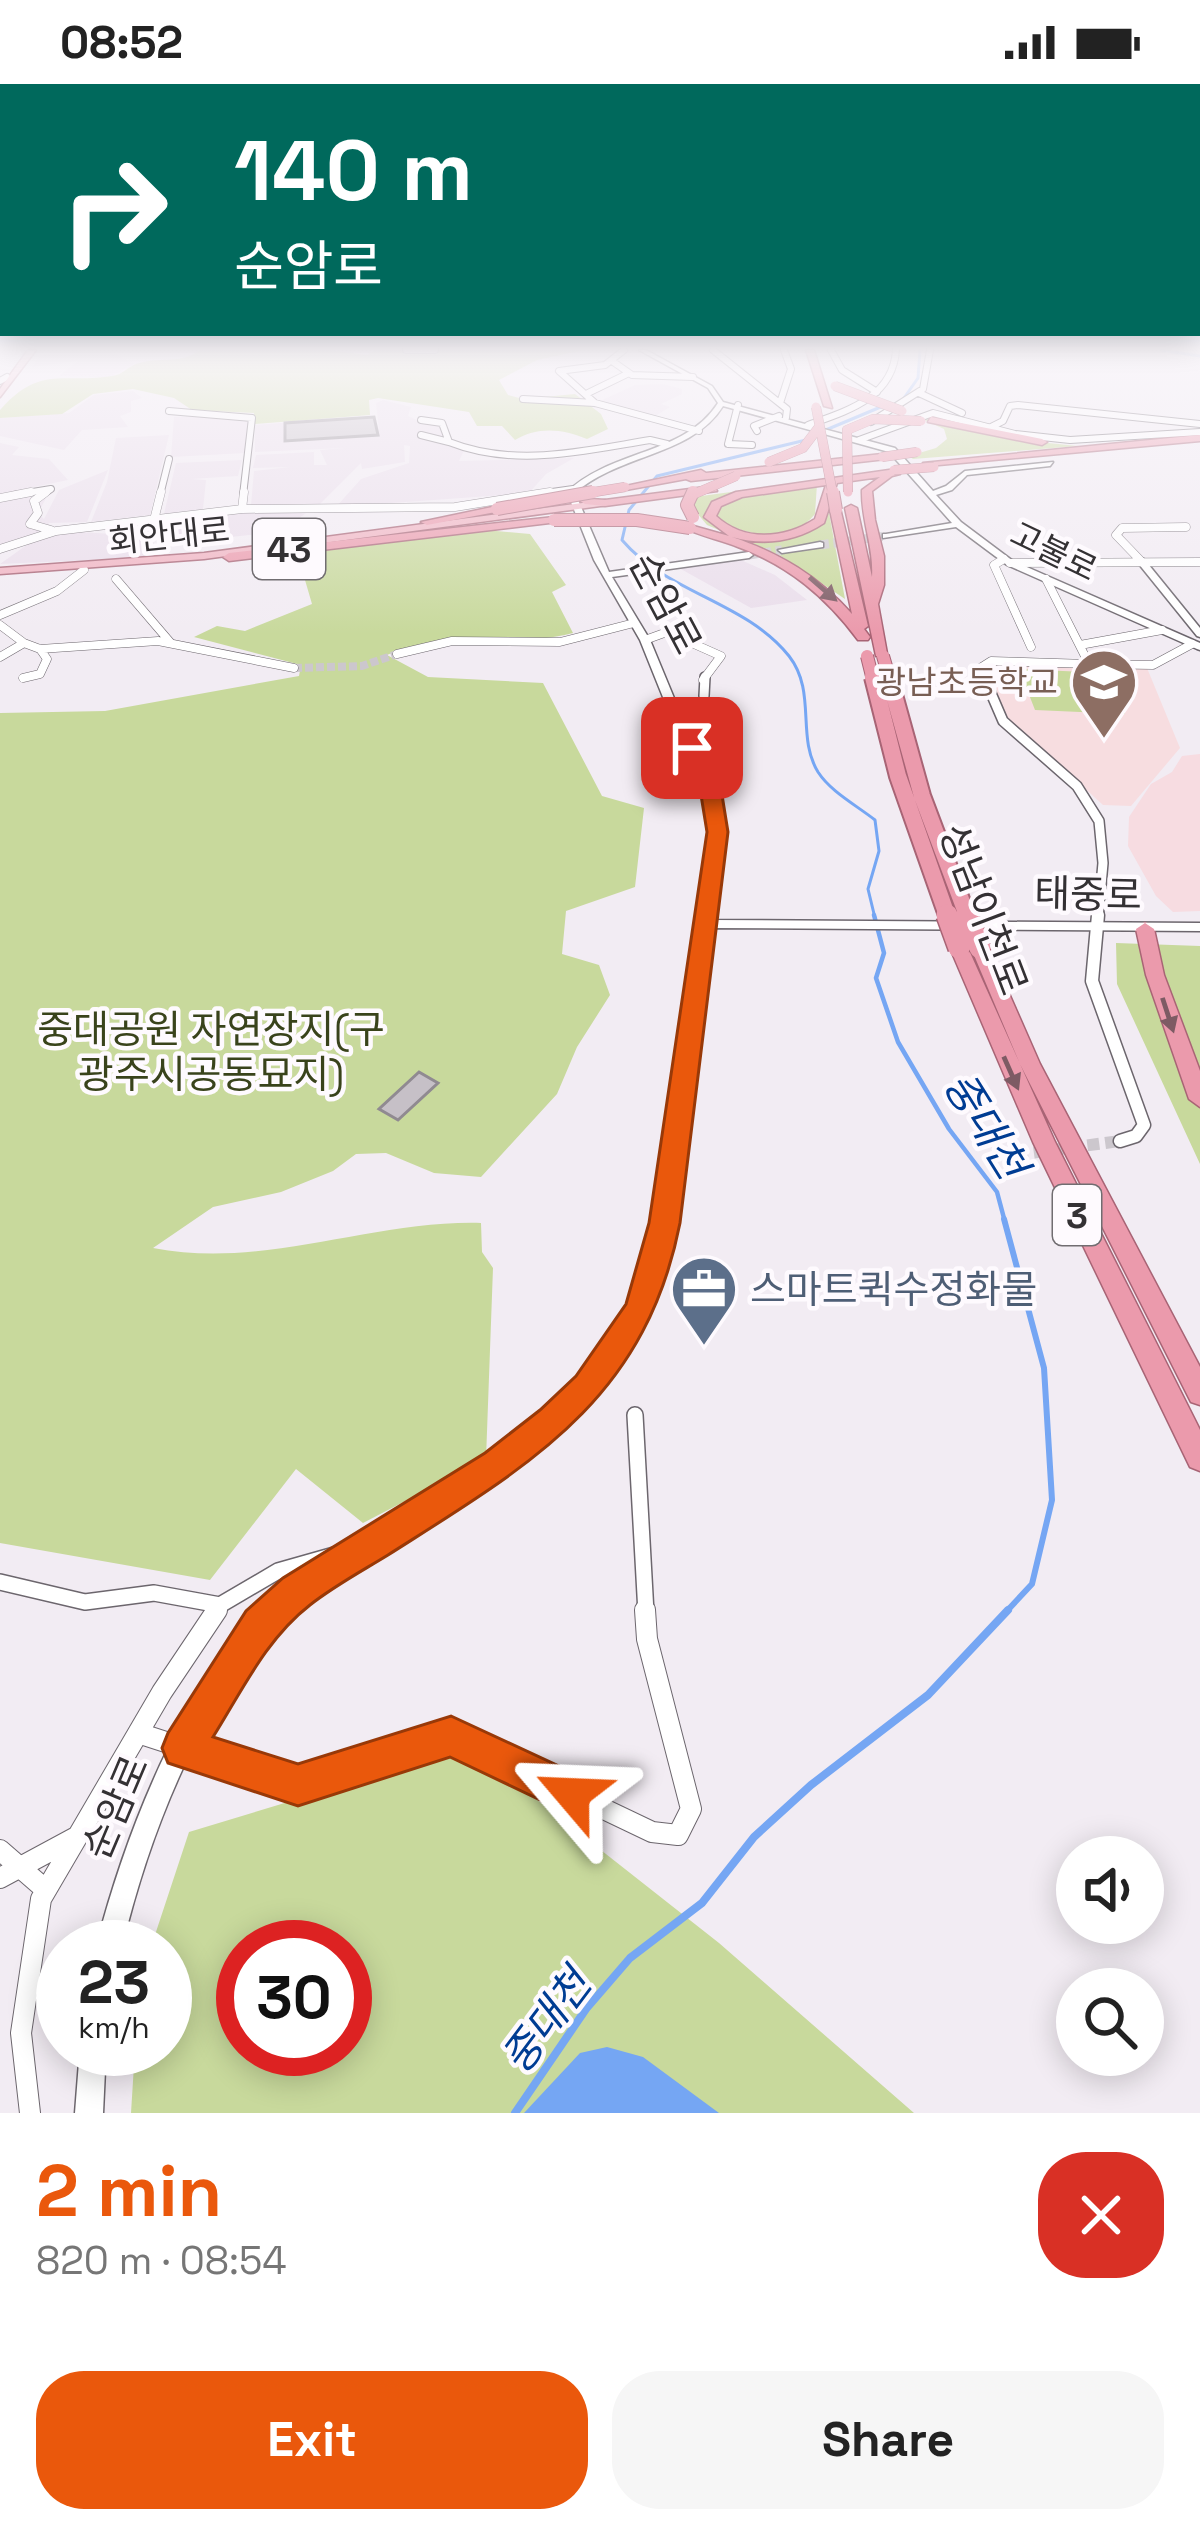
<!DOCTYPE html>
<html lang="en">
<head>
<meta charset="utf-8">
<style>
	:root { --surface:#fff; --page:#f6f6f6; --text:#222; --muted:#767676; --accent:#ea580c }
	body { margin:0; font-family:"Space Grotesk","Noto Sans KR",sans-serif; background:var(--page); color:var(--text); height:100vh; display:flex; flex-direction:column; font-size:45px; white-space:nowrap }
	* { box-sizing:border-box; margin:0 }
	p { font-size:39px; color:var(--muted) }
	.icon { flex:none; width:66px; height:66px; fill:none; stroke:currentColor; stroke-width:2; stroke-linecap:round; stroke-linejoin:round }
	.map { position:relative; height:2029px; overflow:hidden }
	.drawer { display:flex; flex-direction:column; background:var(--surface); flex:1 }
	.drawer>* { flex:none }
	.banner { position:absolute; left:0px; top:0px; width:1200px; height:252px; box-shadow:0 6px 30px #0003; background:#00695c; color:#fff; overflow:hidden }
	.buttons { position:absolute; left:1056px; top:1752px; display:grid; gap:24px }
	.buttons a { display:grid; place-items:center; width:108px; height:108px; border-radius:50%; background:var(--surface); box-shadow:0 6px 30px #0003; font-size:60px }
	.speed { position:absolute; left:36px; top:1836px; display:flex; gap:24px; font-size:60px; font-weight:700; text-align:center }
	.speed>* { display:grid; place-content:center; width:156px; height:156px; border-radius:50%; background:var(--surface); box-shadow:0 6px 30px #0003; line-height:1 }
	.speed small { font-size:30px; font-weight:400 }
	.speed .limit { border:18px solid #d22; background:#fff; color:#111 }
	.pin { position:absolute; display:grid; place-items:center; width:102px; height:102px; color:#fff; margin:-51px; border-radius:24px; box-shadow:0 6px 18px #0006 }
	.me { position:absolute; width:132px; margin:-66px; rotate:296deg; stroke-linejoin:round; filter:drop-shadow(0 0 9px #0008) }
	.turn { display:flex; align-items:center; gap:42px; height:252px; padding:0 36px; font-size:54px }
	.turn .icon { width:156px; height:156px; stroke-width:2.5 }
	.turn b { display:block; font-size:84px; line-height:102px }
	.round { display:grid; place-items:center; flex:none; width:126px; height:126px; border-radius:48px; background:var(--page) }
	.head { display:flex; align-items:center; justify-content:space-between; height:204px; padding:0 36px }
	h1 { font-size:72px; font-weight:800; line-height:90px; color:var(--accent) }
	.button { display:flex; gap:24px; margin-top:auto; padding:24px 36px }
	.button a { flex:1; height:138px; border-radius:48px; background:var(--accent); color:#fff; font-size:48px; font-weight:800; line-height:138px; text-align:center }
	.button a+a { background:var(--page); color:var(--text) }
	.status { display:flex; justify-content:space-between; align-items:center; height:84px; padding:0 60px; background:var(--surface); direction:ltr }
	.status svg { height:33px; fill:currentColor }
	.map>svg:first-child { display:block }
	.commercial { fill:#f7dce1 }
	.built { fill:#eadeeb }
	.education { fill:#f7dde0 }
	.green { fill:#c8d99c; fill-rule:evenodd }
	.water { fill:#75a6f3 }
	.lines { fill:none; stroke-linecap:round; stroke-linejoin:round }
	.stream-far3 { stroke:#75a6f3; stroke-width:3 }
	.stream-far2 { stroke:#75a6f3; stroke-width:4.5 }
	.stream-far1 { stroke:#75a6f3; stroke-width:6 }
	.stream { stroke:#75a6f3; stroke-width:8 }
	.building { fill:#c6c0c7; stroke:#908a91; stroke-width:3 }
	.minor-tunnel-far1 { stroke:#ccc7cd; stroke-width:8; stroke-dasharray:8 3; stroke-linecap:butt }
	.minor-tunnel { stroke:#ccc7cd; stroke-width:12; stroke-dasharray:12 6; stroke-linecap:butt }
	.tertiary-tunnel { stroke:#ccc7cd; stroke-width:9; stroke-dasharray:9 4.5; stroke-linecap:butt }
	.minor-far5-casing { stroke:#6c666d; stroke-width:8 }
	.minor-far4-casing { stroke:#6c666d; stroke-width:9 }
	.minor-far3-casing { stroke:#6c666d; stroke-width:12 }
	.minor-far2-casing { stroke:#6c666d; stroke-width:15 }
	.minor-far1-casing { stroke:#6c666d; stroke-width:18 }
	.minor-casing { stroke:#6c666d; stroke-width:22 }
	.tertiary-casing { stroke:#6c666d; stroke-width:3 }
	.primary-casing { stroke:#a86475; stroke-width:3 }
	.trunk-casing { stroke:#a86475; stroke-width:3 }
	.minor-far5 { stroke:#fff; stroke-width:6 }
	.minor-far4 { stroke:#fff; stroke-width:8 }
	.minor-far3 { stroke:#fff; stroke-width:9 }
	.minor-far2 { stroke:#fff; stroke-width:12 }
	.minor-far1 { stroke:#fff; stroke-width:15 }
	.minor { stroke:#fff; stroke-width:20 }
	.tertiary { fill:#fff; fill-rule:evenodd }
	.primary { fill:#f0b3c1; fill-rule:evenodd }
	.trunk { fill:#eb9aac; fill-rule:evenodd }
	.trunk-bridge-far3-casing { stroke:#a86475; stroke-width:10; stroke-linecap:butt }
	.trunk-bridge-far2-casing { stroke:#a86475; stroke-width:14; stroke-linecap:butt }
	.trunk-bridge-far1-casing { stroke:#a86475; stroke-width:20; stroke-linecap:butt }
	.trunk-bridge-casing { stroke:#a86475; stroke-width:24; stroke-linecap:butt }
	.trunk-bridge-far3 { stroke:#eb9aac; stroke-width:9 }
	.trunk-bridge-far2 { stroke:#eb9aac; stroke-width:12 }
	.trunk-bridge-far1 { stroke:#eb9aac; stroke-width:16 }
	.trunk-bridge { stroke:#eb9aac; stroke-width:21 }
	.oneway { fill:#7d5b64 }
	.route { fill:#ea580c; stroke:#983908; stroke-width:3 }
	.labels { text-anchor:middle; stroke-width:9; stroke-linejoin:round; paint-order:stroke }
	.far-street-label { font-size:33px; fill:#343134; stroke:#fefafe }
	.far-education-label { font-size:33px; fill:#785e54; stroke:#fefafe; text-anchor:end }
	.shield { fill:#fefafe; stroke:#716d71; stroke-width:3 }
	.shield-label { font-size:36px; font-weight:bold; fill:#343134 }
	.street-label { font-size:39px; fill:#343134; stroke:#fefafe }
	.park-label { font-size:39px; fill:#39431b; stroke:#fefafe }
	.service-label { font-size:39px; fill:#4e5e75; stroke:#fefafe; text-anchor:start }
	.water-label { font-size:42px; font-style:italic; fill:#003c93; stroke:#fefafe }
</style>
</head>
<body>
<div class="status"><b>08:52</b><svg viewBox="0 0 49 12"><path d="M0 12V9h3v3zM5 12V6h3v6zM10 12V3h3v9zM15 12V0h3v12zM26 1h20v11H26zM47 4h2v5h-2z"/></svg></div>
<div class="map">
<svg width="1200" height="2029" viewBox="0 0 1200 2029">
	<rect width="100%" height="100%" fill="#f2ecf3"/>
	<path class="commercial" d="M1200 670V827L1173 828 1156 812 1128 762 1129 733 1151 700 1172 688 1182 672Z"/>
	<path class="built" d="M62 266H106L134 280 110 293 59 292 78 277 32 283 40 272Z
		M663 300 682 305V310L661 320 670 323 652 334 596 319 635 301Z
		M133 307 142 314 131 317V328L120 332 128 343 82 346 64 366 0 352V334L69 329 94 311Z
		M383 316 411 323 408 332 419 337 442 339 449 358 466 362 459 377 574 374 546 390 529 409 336 423 361 395 409 379 410 362 404 361 405 378 362 385 361 379 318 422 251 421 254 387 290 383 253 384 256 371 314 368V381H327L320 366 344 364 255 368V341L375 332 379 346 376 319Z
		M250 331 245 369 171 373 174 333Z
		M169 351 150 431 91 438 107 398 116 354Z
		M0 359 19 363 12 371 49 375 68 396 0 410Z
		M242 376 238 392 191 395 206 396 203 425 164 430 176 379Z
		M108 386 87 438 48 439 56 447 134 451 154 459 161 473 0 480 38 453 0 463V414L51 405 38 429 44 435 59 406Z
		M260 426 306 429 286 444 267 449 175 459 117 443Z
		M734 473 775 491 807 516 751 524 679 484Z"/>
	<path class="education" d="M996 578 1147 584 1180 664 1131 722 1103 721 1001 628 985 586Z"/>
	<path class="green" d="M200 266H329L367 271 375 266H584L537 276 499 296 508 311 523 315 575 310 601 330 608 345 587 355C563 345 538 342 515 356L502 342H477L469 328 378 314 369 316 370 331 255 340 254 329 192 326 174 314 133 305 93 310 62 330 0 334V326C40 281 61 300 112 292 122 291 128 283 136 280 158 272 181 281 200 266Z
		M918 333 1009 355 1078 362 913 375 909 372 936 364 947 355 944 345Z
		M817 400 815 430C789 462 746 452 715 434L718 422 739 412Z
		M768 403 726 412 707 429 709 437 731 449 790 453 829 429 845 515 781 472 707 441 691 422 694 413Z
		M486 446 530 450 566 501 552 508 573 549C509 566 452 544 387 571L428 593 543 599 602 712 644 724 635 803 566 827 562 870 599 881 610 911 577 963 557 1010 481 1093 434 1089 386 1069 356 1070 333 1087 281 1108 213 1123 153 1164C264 1186 371 1136 481 1139L482 1168 493 1184 486 1375 363 1439 296 1385 210 1496 0 1459V629L105 627 299 592 301 581 194 553 217 542 245 547 312 520 305 496H270L268 473Z
		M1019 585 1107 589 1125 630 1035 626Z
		M1116 859 1200 862V1080L1117 900Z
		M470 1663 719 1859 914 2029H131L135 1965H165V1863H151L189 1748ZM243 1863H345V1965H243Z"/>
	<path class="water" d="M607 1963 643 1973 719 2029H524L580 1969Z"/>
	<g class="lines">
		<path class="stream-far3" d="M1161 266 1200 272
			M904 314 918 294 920 266
			M821 348 883 322
			M806 356 657 392 629 426 622 456C668 510 745 517 789 572 817 608 796 652 818 688 831 708 856 721 875 736L879 767 868 805 875 834"/>
		<path class="stream-far2" d="M874 831 884 869 876 894 898 958 949 1045 997 1108 1005 1138"/>
		<path class="stream-far1" d="M1004 1135 1044 1284 1052 1416 1032 1500 1005 1529"/>
		<path class="stream" d="M515 2029 586 1925 630 1874 702 1819 754 1753 811 1701 928 1611 1008 1526"/>
	</g>
	<path class="building" d="M374 333 378 351 285 357V339Z
		M419 988 438 999 398 1036 379 1025Z"/>
	<g class="lines">
		<path class="minor-tunnel-far1" d="M294 584 362 582 397 570"/>
		<path class="minor-tunnel" d="M1016 1071 1120 1057"/>
		<path class="tertiary-tunnel" d="M820 461 886 452
			M749 471 782 466"/>
		<g class="minor-far5-casing">
			<path id="minor-far5" d="M406 266H435
				M713 266 787 325 786 334
				M831 266 842 286 877 308
				M612 277 632 291 693 293
				M0 297 7 293
				M588 309 627 290
				M919 309 962 329
				M523 315 595 319 699 347
				M595 319 559 287 605 281 624 266
				M780 319 791 285 784 266
				M738 321 728 360 752 361
				M169 327 252 334 243 411
				M421 336 442 339 449 358C515 384 582 367 650 356L667 360
				M871 338 923 305 930 266
				M808 341C847 327 893 314 896 266
				M991 343 1003 337 1010 322 1018 321 1200 340
				M757 347 754 342 779 332
				M421 351 449 358
				M859 356 933 329 1015 350 1070 356 1200 348
				M14 411 51 405 42 411
				M160 411 169 375
				M531 411 573 405"/>
		</g>
		<g class="minor-far4-casing">
			<path id="minor-far4" d="M46 408 34 417 38 429 30 440 51 446
				M244 408 242 425 455 423 550 408
				M0 414 31 408
				M154 436 161 408
				M0 465 56 447 242 425
				M1004 475 994 481 1031 563
				M1141 477 1116 451 1122 444 1186 443
				M1010 479 1200 478
				M116 495 170 558
				M0 531 57 507 84 486
				M0 541 24 559 0 573
				M645 556 667 548 721 572 703 596
				M24 559 40 565 158 557 294 584
				M1080 561 1162 546
				M397 570 452 557 560 558 634 539
				M1089 580 1153 581 1192 560
				M23 594 40 590 47 575 40 565
				M985 596 980 584 991 577 1089 580 1046 495"/>
		</g>
		<g class="minor-far3-casing">
			<path id="minor-far3" d="M984 593 1003 637 1077 702 1099 737 1103 779 1098 834
				M704 612 705 593"/>
		</g>
		<g class="minor-far2-casing">
			<path id="minor-far2" d="M1098 831 1092 897 1144 1041 1136 1052 1120 1057"/>
		</g>
		<g class="minor-far1-casing">
			<path id="minor-far1" d="M635 1331 646 1529
				M0 1498 85 1518 154 1509 220 1521
				M215 1529 220 1521 278 1487 338 1470"/>
		</g>
		<g class="minor-casing">
			<path id="minor" d="M138 1649 298 1701 451 1652 652 1748 678 1751 691 1725 647 1555 645 1526
				M0 1766 46 1806
				M0 1794 78 1752
				M30 2029 21 1949 41 1815 162 1608 217 1526"/>
		</g>
		<g class="tertiary-casing">
			<path id="tertiary" d="M639 266H646L712 302 723 318 895 364 933 407 946 402 965 387 1053 378 1050 382 967 391 952 406 936 411 961 438 1013 477 1200 559V566L1197 565 1007 481 956 443 883 454V450H886L952 439 889 368 723 322C692 372 621 369 575 409L609 488 749 468 753 471 749 474 612 493 650 556 722 730 724 748 712 836 1200 839V847L711 844C701 914 692 983 682 1052 678 1082 674 1113 669 1143 667 1157 667 1174 663 1188 655 1209 643 1234 631 1254 556 1380 417 1427 307 1514 209 1590 150 1746 122 1863H96C127 1743 191 1577 291 1499 385 1426 499 1384 580 1294 609 1263 628 1224 646 1186L712 748 710 730 640 556 594 476 567 408C612 365 685 371 718 319L708 304Z
				M820 458 823 459V463L782 469 778 466Z
				M1138 475H1144L1200 544V553L1197 552 1138 479Z
				M80 1965H106L103 2029H75Z"/>
		</g>
		<g class="primary-casing">
			<path id="primary" d="M28 266H36L0 313V305Z
				M605 416 608 417V421L204 475 0 490V484L204 469Z"/>
		</g>
		<g class="trunk-casing">
			<path id="trunk" d="M806 266H814L832 324 824 322Z
				M931 333 1042 355 1047 358 1042 361 928 338Z
				M1200 351V357L928 382 923 379Z
				M882 370 886 375 691 397 686 395 626 406 621 403 701 386 706 389Z
				M896 385 900 390 892 392 872 407 875 436 884 472V501L878 520 888 575 876 572 845 424 851 421 857 424 872 493C874 463 861 436 862 406L880 393 837 399 824 439C795 458 764 462 732 453 780 469 818 492 852 530L830 426 840 424 868 542 864 545 870 553 868 556H858C826 513 789 482 738 463 721 456 700 452 684 444L690 441 729 452 704 433 712 418 736 408ZM826 401 815 435C784 455 744 458 716 432L721 422 742 413Z
				M713 402 717 407 605 422 585 420 566 408 571 405 591 415 605 416Z
				M497 422 503 425 501 427 427 441 421 438Z
				M554 433 560 436 558 438 229 477 223 473 229 469Z
				M1145 839 1154 845 1164 891 1200 987V1023L1189 1015 1146 891 1136 845Z
				M959 858 968 864 1055 1058 1200 1346V1387L1190 1383 1033 1058 950 864Z
				M980 858 989 864 1040 980 1200 1283V1321L1191 1318 1020 980 971 864Z"/>
		</g>
		<use href="#minor-far5" class="minor-far5"/>
		<use href="#minor-far4" class="minor-far4"/>
		<use href="#minor-far3" class="minor-far3"/>
		<use href="#minor-far2" class="minor-far2"/>
		<use href="#minor-far1" class="minor-far1"/>
		<use href="#minor" class="minor"/>
		<use href="#tertiary" class="tertiary"/>
		<use href="#primary" class="primary"/>
		<use href="#trunk" class="trunk"/>
		<g class="trunk-bridge-far3-casing">
			<path id="trunk-bridge-far3" d="M835 302 902 327
				M816 323 833 411
				M882 373 917 368
				M769 378 803 364 819 343
				M894 386 934 383
				M848 408 847 346 873 335 921 337
				M576 411 625 403
				M692 411 736 392"/>
		</g>
		<g class="trunk-bridge-far2-casing">
			<path id="trunk-bridge-far2" d="M833 408 836 426
				M497 425 593 408
				M693 433 687 421 693 408
				M554 436H637L690 444
				M867 572 873 596
				M883 572 890 596"/>
		</g>
		<g class="trunk-bridge-far1-casing">
			<path id="trunk-bridge-far1" d="M873 593 898 692 948 834
				M889 593 922 712 968 834"/>
		</g>
		<g class="trunk-bridge-casing">
			<path id="trunk-bridge" d="M947 831 959 864
				M967 831 980 864"/>
		</g>
		<use href="#trunk-bridge-far3" class="trunk-bridge-far3"/>
		<use href="#trunk-bridge-far2" class="trunk-bridge-far2"/>
		<use href="#trunk-bridge-far1" class="trunk-bridge-far1"/>
		<use href="#trunk-bridge" class="trunk-bridge"/>
	</g>
	<defs><path id="oneway-solid" d="M-6-.8H1V-3.2L6.5 0L1 3.2V.8H-6Z" transform="scale(3)"/></defs>
	<g class="oneway">
		<use href="#oneway-solid" transform="translate(823 505) rotate(41)"/>
		<use href="#oneway-solid" transform="translate(1168 931) rotate(72)"/>
		<use href="#oneway-solid" transform="translate(1011 989) rotate(66)"/>
	</g>
	<linearGradient id="sky" x2="0" y2="1"><stop stop-color="#7aaeec"/><stop offset="0.48" stop-color="#f9f6fa"/><stop offset="1" stop-color="#f9f6fa" stop-opacity="0"/></linearGradient>
	<rect width="1200" height="550" fill="url(#sky)"/>
	<path class="route" d="M685 660 702 664 722 711 728 748 680 1139C645 1317 529 1381 388 1471 362 1487 334 1502 310 1521 266 1555 242 1607 213 1653L298 1680 451 1632 587 1695 593 1710 587 1725 572 1731 450 1673 298 1722 168 1679 162 1664 168 1649 246 1527 283 1494 485 1369 540 1326 576 1292 626 1220 649 1139 707 748 701 711 682 664Z"/>
	<defs>
		<g id="school-pin" transform="scale(3.45)"><path d="M0 17L-7.5 6A9.5 9.5 0 1 1 7.5 6Z" fill="#8d6e63" stroke="#fefafe"/><path d="M0-5L7-2L0 1L-7-2ZM-4 1L0 2.5L4 1V4Q0 6-4 4Z" fill="#fff"/></g>
		<g id="office-pin" transform="scale(3.45)"><path d="M0 17L-7.5 6A9.5 9.5 0 1 1 7.5 6Z" fill="#5c6f8a" stroke="#fefafe"/><path d="M-6-3h4V-5.5h4V-3h4V5H-6ZM-1-4.5V-3h2v-1.5ZM-6 0V1H6V0Z" fill="#fff"/></g>
	</defs>
	<g fill-rule="evenodd">
		<use href="#school-pin" x="1104" y="598"/>
		<use href="#office-pin" x="704" y="1205"/>
	</g>
	<g class="labels">
		<g class="far-street-label">
			<text transform="translate(169 451) rotate(-6)" y="12">회안대로</text>
			<text transform="translate(1054 467) rotate(26)" y="12">고불로</text>
		</g>
		<g class="far-education-label">
			<text x="1058" y="610">광남초등학교</text>
		</g>
		<g class="shield">
			<rect x="253" y="435" width="72" height="60" rx="9"/>
			<rect x="1053" y="1101" width="48" height="60" rx="9"/>
		</g>
		<g class="shield-label">
			<text x="289" y="478">43</text>
			<text x="1077" y="1144">3</text>
		</g>
		<g class="street-label">
			<text transform="translate(666 519) rotate(62)" y="14">순암로</text>
			<text transform="translate(1088 810) rotate(1)" y="14">태중로</text>
			<text transform="translate(984 825) rotate(69)" y="14">성남이천로</text>
			<text transform="translate(115 1723) rotate(-67)" y="14">순암로</text>
		</g>
		<g class="park-label">
			<text x="211" y="959">중대공원 자연장지(구<tspan x="211" dy="45">광주시공동묘지)</tspan></text>
		</g>
		<g class="service-label">
			<text x="750" y="1219">스마트퀵수정화물</text>
		</g>
		<g class="water-label">
			<text transform="translate(986 1041) rotate(58)" y="15">중대천</text>
			<text transform="translate(546 1937) rotate(-53)" y="15">중대천</text>
		</g>
	</g>
</svg>
<div class="buttons">
<a><svg class="icon" aria-label="sound" viewBox="0 0 24 24"><path d="M4 9h4l5-4v14l-5-4H4zM17 9q2 3 0 6"/></svg></a>
<a><svg class="icon" aria-label="search" viewBox="0 0 24 24"><circle cx="10" cy="10" r="6"/><path d="M15 15l6 6"/></svg></a>
</div>
<div class="speed"><div>23<small>km/h</small></div><div class="limit">30</div></div>
<div class="pin" style="left:692px;top:664px;background:#d93025"><svg class="icon" aria-label="arrive" viewBox="0 0 24 24"><path d="M6 21V4h12l-3 4 3 4H6"/></svg></div>
<svg class="me" style="left:572px;top:1710px" viewBox="-20 -20 40 40"><path d="M0-17L14 15 0 8-14 15z" fill="#ea580c" stroke="#fff" stroke-width="4"/></svg>
<div class="banner">
<div class="turn"><svg class="icon" aria-label="right" viewBox="0 0 24 24"><path d="M7 20v-9h11M14 6l5 5-5 5"/></svg><div><b>140 m</b>순암로</div></div>
</div>
</div>
<section class="drawer">
<div class="head"><div><h1>2 min</h1><p>820 m · 08:54</p></div><a class="round" style="background:#d93025;color:#fff"><svg class="icon" aria-label="close" viewBox="0 0 24 24"><path d="M6 6l12 12M18 6L6 18"/></svg></a></div>
<div class="button"><a>Exit</a><a>Share</a></div>
</section>
</body>
</html>
